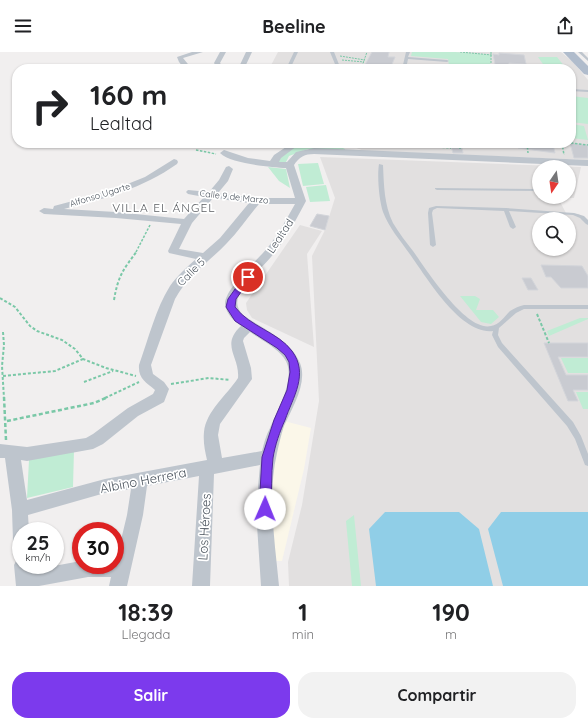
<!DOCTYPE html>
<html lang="es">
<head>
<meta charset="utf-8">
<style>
	:root { --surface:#fff; --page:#f2f2f2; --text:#202124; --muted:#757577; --accent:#7c3aed }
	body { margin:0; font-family:Quicksand,sans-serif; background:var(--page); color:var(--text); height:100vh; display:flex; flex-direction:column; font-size:15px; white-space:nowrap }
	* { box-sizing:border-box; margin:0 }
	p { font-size:13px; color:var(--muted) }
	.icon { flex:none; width:22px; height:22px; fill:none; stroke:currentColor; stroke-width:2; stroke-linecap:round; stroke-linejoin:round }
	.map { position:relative; height:534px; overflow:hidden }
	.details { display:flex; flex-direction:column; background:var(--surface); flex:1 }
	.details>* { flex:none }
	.guide { position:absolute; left:12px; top:12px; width:564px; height:84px; border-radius:16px; box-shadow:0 1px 3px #0004; background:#fff; color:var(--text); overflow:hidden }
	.needle { width:26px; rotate:193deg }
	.buttons { position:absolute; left:532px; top:108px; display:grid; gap:8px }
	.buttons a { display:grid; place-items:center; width:44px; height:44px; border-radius:50%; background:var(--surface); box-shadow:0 1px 3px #0004; font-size:20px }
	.speed { position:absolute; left:12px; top:470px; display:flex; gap:8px; font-size:20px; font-weight:700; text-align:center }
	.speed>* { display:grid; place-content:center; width:52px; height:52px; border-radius:50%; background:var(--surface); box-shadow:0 1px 3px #0004; line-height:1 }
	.speed small { font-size:10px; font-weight:400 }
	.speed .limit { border:6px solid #d22; background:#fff; color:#111 }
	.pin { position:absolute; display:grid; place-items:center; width:34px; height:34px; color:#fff; margin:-17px; border:2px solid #fff; border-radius:50%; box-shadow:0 1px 4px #0007 }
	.me { position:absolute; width:44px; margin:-22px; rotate:1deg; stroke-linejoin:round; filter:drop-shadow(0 0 3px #0008) }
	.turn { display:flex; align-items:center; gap:14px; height:84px; padding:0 12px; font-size:18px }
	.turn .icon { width:52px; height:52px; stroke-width:2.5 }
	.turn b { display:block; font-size:28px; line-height:34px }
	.eta { display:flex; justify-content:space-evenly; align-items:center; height:68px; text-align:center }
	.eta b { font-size:24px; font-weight:700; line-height:28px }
	.cta { display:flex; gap:8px; margin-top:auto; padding:8px 12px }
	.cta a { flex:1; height:46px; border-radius:16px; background:var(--accent); color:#fff; font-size:16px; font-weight:700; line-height:46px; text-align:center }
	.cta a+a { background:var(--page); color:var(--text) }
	header { display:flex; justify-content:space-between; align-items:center; height:52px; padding:0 12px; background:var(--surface); font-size:18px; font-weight:700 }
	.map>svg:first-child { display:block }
	.commercial { fill:#fbf7e9 }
	.education { fill:#e2e0e0; fill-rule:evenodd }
	.green { fill:#c0ecd4 }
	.water { fill:#90cee7 }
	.building { fill:#c9cbd1; stroke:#d3d5da }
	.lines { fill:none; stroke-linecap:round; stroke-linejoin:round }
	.path-far3 { stroke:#7ac8a7; stroke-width:1; stroke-dasharray:2 1; stroke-linecap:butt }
	.path-far2 { stroke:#7ac8a7; stroke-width:1.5; stroke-dasharray:2.5 1.5; stroke-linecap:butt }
	.path-far1 { stroke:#7ac8a7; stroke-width:2; stroke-dasharray:3 2; stroke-linecap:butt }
	.path { stroke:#7ac8a7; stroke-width:2.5; stroke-dasharray:4 2.5; stroke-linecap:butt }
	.lane { fill:#bec5cd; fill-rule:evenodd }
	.street { fill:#bec5cd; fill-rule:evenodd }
	.primary { fill:#b0bccc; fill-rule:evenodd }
	.route { fill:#7c3aed; stroke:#51269a }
	.labels { text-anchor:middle; stroke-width:3.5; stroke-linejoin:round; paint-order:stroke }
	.far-street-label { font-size:9px; fill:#48515b; stroke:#fff }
	.street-label { font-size:11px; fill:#48515b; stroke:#fff }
	.neighbourhood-label { font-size:12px; letter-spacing:1px; fill:#5c5f63; stroke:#fff }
	.near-street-label { font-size:13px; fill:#48515b; stroke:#fff }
</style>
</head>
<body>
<header><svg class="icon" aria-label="menu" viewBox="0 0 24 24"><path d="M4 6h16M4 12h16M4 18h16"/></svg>Beeline<svg class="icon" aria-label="share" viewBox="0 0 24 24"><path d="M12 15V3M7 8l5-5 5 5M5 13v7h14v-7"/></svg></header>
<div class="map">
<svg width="588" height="534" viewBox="0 0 588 534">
	<rect width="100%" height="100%" fill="#f1efef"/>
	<path class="commercial" d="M284 369 311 376 304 417 282 509H274L271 418Z"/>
	<path class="education" d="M278 0H561L573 10 588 28V108L364 99 344 91H571V17H269Z
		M320 105 581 115 574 146H558L566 161 579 162 588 173V534H289L288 510 302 453 319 349 312 204 325 178 335 146ZM539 115H569V145H539ZM539 167H569V197H539Z
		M300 173 322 179 307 202 314 295 252 266 247 258 246 251Z"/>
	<path class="green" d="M412 0H455L491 3 490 17 449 14 448 7 411 4Z
		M538 5H557L565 15H545Z
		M571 44 588 46V72L571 70Z
		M571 72 584 74 588 88 571 86Z
		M300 91H332L345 97V98L308 97 289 104 285 112 277 111 280 106Z
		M318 111 324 132 303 134 298 112Z
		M268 115 286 117 290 136 279 129Z
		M326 133 330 149 310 150 306 135Z
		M460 244H475L480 247 476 258H493L499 265 491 272 481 270Z
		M580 266H588V267L549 284 547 279Z
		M561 306H588V321H568Z
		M576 340H588V357H583Z
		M74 398 73 435 27 446 29 408Z
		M354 463 361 534H352L346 469Z"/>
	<path class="water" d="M385 460H459L479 477 493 534H376L369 477Z
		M501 460H588V534H503L488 477Z"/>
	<path class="building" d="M372 0H389L388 5H395L390 17 365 13Z
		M499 1 524 3 526 12 509 11 508 17H496L493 2 499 3Z
		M450 91H461L463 101H453Z
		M519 91 553 92 555 101 518 96Z
		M570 91 588 93V106H574Z
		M317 162 329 164 325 178 310 174Z
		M541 213 582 214 588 224V236H561L551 225H546Z
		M522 226H531L538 238H528Z
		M544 291H588V305H558L566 323H588V338H573L578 349H568Z"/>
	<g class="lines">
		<path class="path-far3" d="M460 0 492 3
			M491 0V17
			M340 4 365 8
			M342 8 364 10
			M353 16 366 17
			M361 17 367 0"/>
		<path class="path-far2" d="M460 91V97
			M527 91 528 101
			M562 91 564 103
			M571 91 588 93
			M438 95 451 96
			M196 98 216 102
			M136 200 150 173"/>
		<path class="path-far1" d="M0 246 15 255 30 274 37 279 62 288 75 297 83 307 106 316 136 324
			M114 248C118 224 123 218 137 199
			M537 262 549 291
			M3 280 4 293 2 314 4 346
			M3 324 55 319 83 307
			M84 330 113 319
			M171 332 209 326 230 328
			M105 346 139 330"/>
		<path class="path" d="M4 345 6 388
			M7 369 94 351 108 345"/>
		<path class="lane" d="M294 0H298L290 17H286Z
			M330 0H334L340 15 350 17H337Z
			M406 0H410L408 5 447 8 449 9 447 10 408 7 406 17H402Z
			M578 0H582L588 6V9Z
			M571 37 588 38V40L571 39Z
			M379 112 383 113C384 134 384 152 393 171 399 181 406 190 413 199 426 217 466 280 491 274 499 273 505 264 510 259 515 256 519 254 524 253H588V257H524L516 261 499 276 498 283 502 291 573 370 581 384 588 402V414L585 413 575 387 567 374 498 295 492 283 493 279C460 283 426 224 409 201 400 188 389 176 383 160 379 148 377 124 379 112Z
			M435 136 539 137V139L437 138 435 137Z
			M436 154 506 156 574 161 584 164 588 168V173L586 172 580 166 573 163 509 159 516 175 513 177 510 175 504 159 437 156 433 158 432 161 436 193 433 195 430 193 428 161 429 156Z"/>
		<path class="street" d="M192 0H203L183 6 192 17H185L179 10 177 5Z
			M220 0H226L220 11 225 17H218L214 11Z
			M246 0H252L244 17H238Z
			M292 91H301L281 106 279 110H287L296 100 314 96 588 108V114L314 102C305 102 299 105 294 113L306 149C297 166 287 185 275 200 264 215 245 228 238 246 236 253 238 257 243 263 262 277 290 287 300 311 308 331 292 356 284 374 281 383 279 392 277 401 267 444 275 490 279 534H261L256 458 260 413 214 422 210 534H192L199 424 147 434 143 463 127 534H109L111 525H88L39 534H16L14 513 17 507 21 505V513H32V518L81 509V513H115L127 463 131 437 105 441 28 463 29 479H21V497L15 495 13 489 12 458 5 406H0V392L27 395 86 386 93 382 128 356 153 342 155 338C146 330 138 327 139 313 148 288 156 256 170 234 177 224 187 215 196 207L169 201 168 199 181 172 116 166 44 162 39 159 44 156 53 157 54 154 99 142 130 131 145 125 174 107 177 108 178 110 177 112C143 136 104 147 64 157L116 160 184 167 204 145 188 142 186 140 188 138 209 140 219 128 226 115 229 114 233 117 228 129 218 141 256 146H295L286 116C271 115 231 112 220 101L224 98 248 106 270 109 274 103ZM213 146 249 151 220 186 203 201 179 197 192 171ZM259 152H295C287 166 279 181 269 194 259 207 225 236 225 252 226 262 234 269 241 274 220 293 240 305 238 326 227 343 206 359 204 380 203 390 205 399 207 408L105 427 27 448 21 408 27 409 93 397 103 392 138 364 164 350 169 337 164 330 153 322 151 313 175 247C188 223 209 210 227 191 239 179 248 165 259 152ZM250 280C261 288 276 295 284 306 298 324 277 358 270 376 266 383 264 391 262 399L222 406 218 383 220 372 252 327 251 316 243 289 244 286Z"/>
		<path class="primary" d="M563 0H574L588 14V23L584 22Z"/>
	</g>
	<path class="route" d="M248 222 252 225 236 247 235 255C250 275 278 280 292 299 309 322 293 345 285 368 280 379 275 393 273 406 271 422 272 440 271 457L269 462 265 463 261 462 259 457 262 405 274 368 287 338 290 320 289 310 285 303 277 296 235 269 226 255 228 247 245 223Z"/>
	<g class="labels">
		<g class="far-street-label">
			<text transform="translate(100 143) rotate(-17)" y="3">Alfonso Ugarte</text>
			<text transform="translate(234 145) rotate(6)" y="3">Calle 9 de Marzo</text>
		</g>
		<g class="street-label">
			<text transform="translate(280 184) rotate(-57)" y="4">Lealtad</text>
			<text transform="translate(191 220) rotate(-45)" y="4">Calle 5</text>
		</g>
		<g class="neighbourhood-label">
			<text x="164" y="160">VILLA EL ÁNGEL</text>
		</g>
		<g class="near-street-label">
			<text transform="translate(143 428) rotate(-11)" y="5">Albino Herrera</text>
			<text transform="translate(204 475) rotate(-87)" y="5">Los Héroes</text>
		</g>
	</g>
</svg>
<div class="buttons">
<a><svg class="needle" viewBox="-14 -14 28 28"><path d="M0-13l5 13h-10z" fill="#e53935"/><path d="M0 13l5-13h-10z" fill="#757577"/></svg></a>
<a><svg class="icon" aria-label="search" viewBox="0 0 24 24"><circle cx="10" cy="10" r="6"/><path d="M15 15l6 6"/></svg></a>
</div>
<div class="speed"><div>25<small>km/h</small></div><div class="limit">30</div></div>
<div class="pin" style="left:248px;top:225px;background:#d93025"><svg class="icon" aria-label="arrive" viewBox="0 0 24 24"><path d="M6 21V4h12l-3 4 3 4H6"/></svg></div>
<svg class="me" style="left:265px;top:457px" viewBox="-20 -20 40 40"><circle r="19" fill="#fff"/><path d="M0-13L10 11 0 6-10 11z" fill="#7c3aed"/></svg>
<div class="guide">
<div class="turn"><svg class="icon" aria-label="right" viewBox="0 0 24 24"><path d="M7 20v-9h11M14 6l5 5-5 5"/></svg><div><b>160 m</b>Lealtad</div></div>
</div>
</div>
<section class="details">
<div class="eta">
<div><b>18:39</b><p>Llegada</p></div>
<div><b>1</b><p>min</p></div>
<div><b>190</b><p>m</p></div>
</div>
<div class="cta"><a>Salir</a><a>Compartir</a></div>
</section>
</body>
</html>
